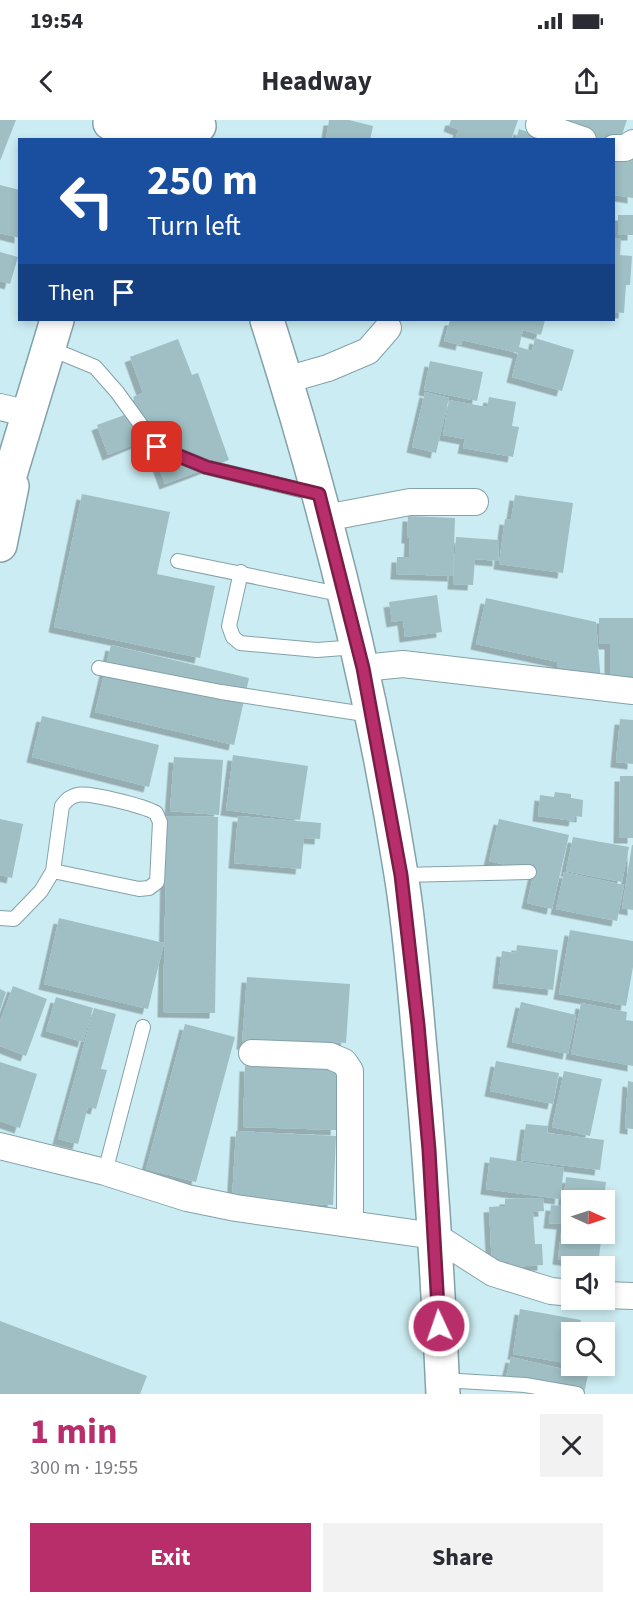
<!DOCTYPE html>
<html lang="en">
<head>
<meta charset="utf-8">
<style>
	:root { --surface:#fff; --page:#f2f2f3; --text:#2b2b33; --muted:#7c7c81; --accent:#b82e6a }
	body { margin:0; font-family:"Source Sans 3",sans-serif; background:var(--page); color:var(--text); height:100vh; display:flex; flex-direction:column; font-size:22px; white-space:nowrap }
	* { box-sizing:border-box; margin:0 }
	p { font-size:20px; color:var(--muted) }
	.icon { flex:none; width:33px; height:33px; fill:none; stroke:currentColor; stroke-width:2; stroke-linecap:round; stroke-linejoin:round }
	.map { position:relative; height:1274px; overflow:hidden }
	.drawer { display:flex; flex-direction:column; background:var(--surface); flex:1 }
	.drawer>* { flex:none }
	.hud { position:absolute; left:18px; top:18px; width:597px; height:183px; border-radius:0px; box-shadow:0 3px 9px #0003; background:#1a4fa0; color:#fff; overflow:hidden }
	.needle { width:39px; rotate:93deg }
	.buttons { position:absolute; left:561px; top:1070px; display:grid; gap:12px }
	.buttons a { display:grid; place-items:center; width:54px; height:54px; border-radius:0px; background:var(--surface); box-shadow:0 3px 9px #0003; font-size:30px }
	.pin { position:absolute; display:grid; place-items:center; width:51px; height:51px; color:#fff; margin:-26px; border-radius:12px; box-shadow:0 3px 9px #0006 }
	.me { position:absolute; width:66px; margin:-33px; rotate:357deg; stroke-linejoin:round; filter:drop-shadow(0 0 4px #0008) }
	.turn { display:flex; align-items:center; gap:21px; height:126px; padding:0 30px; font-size:27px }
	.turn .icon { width:78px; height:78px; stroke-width:2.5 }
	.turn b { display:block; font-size:42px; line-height:51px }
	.then { display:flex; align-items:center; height:57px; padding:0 30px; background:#0003; gap:12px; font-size:22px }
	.round { display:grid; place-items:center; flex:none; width:63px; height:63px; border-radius:0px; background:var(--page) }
	.summary { display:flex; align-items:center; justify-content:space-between; height:102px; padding:0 30px }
	h1 { font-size:36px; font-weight:700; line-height:45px; color:var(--accent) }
	.cta { display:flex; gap:12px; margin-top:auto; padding:12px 30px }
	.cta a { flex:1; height:69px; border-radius:0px; background:var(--accent); color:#fff; font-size:24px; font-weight:700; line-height:69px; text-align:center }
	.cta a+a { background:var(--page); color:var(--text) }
	.status { display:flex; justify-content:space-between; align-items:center; height:42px; padding:0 30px; background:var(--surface); direction:ltr }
	.status svg { height:16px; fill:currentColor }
	header { display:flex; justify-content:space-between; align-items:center; height:78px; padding:0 30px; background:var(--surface); font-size:27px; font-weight:700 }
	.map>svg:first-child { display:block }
	.building { fill:#9fbfc4; filter:url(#shadow) }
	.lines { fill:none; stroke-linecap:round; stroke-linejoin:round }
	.service-casing { stroke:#83a2a8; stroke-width:16 }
	.minor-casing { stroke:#83a2a8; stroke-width:28 }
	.primary-casing { stroke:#83a2a8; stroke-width:36 }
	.trunk-casing { stroke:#83a2a8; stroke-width:36 }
	.service { stroke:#fff; stroke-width:14 }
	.minor { stroke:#fff; stroke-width:26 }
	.primary { stroke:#fff; stroke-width:33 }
	.trunk { stroke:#fff; stroke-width:33 }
	.route-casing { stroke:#781e45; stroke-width:15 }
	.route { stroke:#b82e6a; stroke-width:10 }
</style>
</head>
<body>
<div class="status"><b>19:54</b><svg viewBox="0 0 49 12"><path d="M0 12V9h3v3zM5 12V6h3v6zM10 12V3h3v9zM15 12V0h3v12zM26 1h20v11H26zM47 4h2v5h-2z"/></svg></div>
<header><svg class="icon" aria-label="back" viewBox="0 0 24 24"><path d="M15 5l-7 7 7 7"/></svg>Headway<svg class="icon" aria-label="share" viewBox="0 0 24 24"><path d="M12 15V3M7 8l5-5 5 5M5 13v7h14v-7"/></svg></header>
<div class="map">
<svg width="633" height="1274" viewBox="0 0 633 1274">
	<defs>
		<filter id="shadow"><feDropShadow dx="-5.5" dy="5.5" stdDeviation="0" flood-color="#0004"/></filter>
	</defs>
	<rect width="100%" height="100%" fill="#cbecf2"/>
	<path class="building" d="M0 0H16L0 41Z
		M329 0H349L373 6 370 20H326Z
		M451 0H518L511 20H457L455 19 459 10 449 6Z
		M547 0H627L617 29 614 20H590Z
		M519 9 549 19V20H516Z
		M614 34 633 38V78L614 75Z
		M0 65 20 70V118L0 113Z
		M618 95H633V115H618Z
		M614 118H621L620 135 632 136 630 165H626L624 193 614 192Z
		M0 132 18 137 10 164 0 161Z
		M450 200H545L541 215 523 210 519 227 532 231 535 218 574 230 562 271 512 257 518 233 462 220 461 225 444 221Z
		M178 219 192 255 198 253 229 340 165 364 133 277 143 273 130 237Z
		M430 241 483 252 477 281 424 270Z
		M425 272 449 278 436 333 412 327Z
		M489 277 516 282 512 306 519 307 513 337 463 328 465 319 443 315 449 280 487 287Z
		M130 293 140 322 108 335 97 305Z
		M82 374 170 392 157 454 215 466 200 538 54 507Z
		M515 375 573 383 563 453 499 444 505 399 511 400Z
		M408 396 455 398 453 456 396 454 397 437H409L410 418H407Z
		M456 417 499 420 498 441 475 439 473 465 453 464Z
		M437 475 442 512 405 517 403 500 392 502 389 482Z
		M486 478 596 502 602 575 554 565 558 542 476 524Z
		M599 498H633V568H610V524H599Z
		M111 525 249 558 234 625 95 592Z
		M42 596 159 625 149 667 32 637Z
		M620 599 633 600V644L616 642Z
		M233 635 308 646 300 700 226 690Z
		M174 637 223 640 219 695 170 691Z
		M620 656H633V718H619Z
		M555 672 571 674V678L583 680 582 697 575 696 574 701 538 696 540 675 554 677Z
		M167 696 218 697 215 893 163 892Z
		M238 696 321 703 320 719 304 718 301 749 234 743Z
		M0 699 23 704 12 758 0 755Z
		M499 699 569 715 552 789 527 783 534 752 489 741Z
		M573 717 629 727 622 762 566 751Z
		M632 725H633V790L622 788Z
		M564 752 624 765 617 801 556 789Z
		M59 798 164 823 148 889 44 864Z
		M570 810 633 821V847L626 886 559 874Z
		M517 825 558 830 553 870 498 863 502 831 516 833Z
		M247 857 350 864 346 923 334 922 333 931 242 924Z
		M13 866 47 879 26 936 0 926V902Z
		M0 869 6 872 0 890Z
		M56 877 93 888 83 922 46 911Z
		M521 882 576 895 568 934 512 922Z
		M581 883 627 892 626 900 633 901V946L571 934Z
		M94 888 116 894 101 949 107 950 96 989 88 987 78 1024 58 1019Z
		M185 904 235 917 196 1062 146 1049Z
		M496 941 559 953 553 984 490 971Z
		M0 942 37 954 20 1008 0 1001Z
		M245 946 339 949 336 1010 243 1007Z
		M564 951 602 959 590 1016 552 1007Z
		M628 961 633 962V1009L625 1008Z
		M526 1004 548 1006 547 1013 604 1020 600 1050 521 1040Z
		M236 1011 336 1016 333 1085 232 1080Z
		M490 1037 564 1048 560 1079 486 1069Z
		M566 1057 606 1062 604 1080H572V1113H602L598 1145 558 1139 562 1104 549 1103 551 1085 563 1086Z
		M543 1078 544 1091 533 1092 535 1124H542L543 1145 492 1148 489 1087 505 1086V1079Z
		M604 1092 609 1093 606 1114H604Z
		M520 1189 581 1200 579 1212H572V1244L513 1234Z
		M0 1201 147 1256 140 1274H0Z
		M511 1237 588 1255 584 1274H564L505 1261Z"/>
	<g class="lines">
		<g class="service-casing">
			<path id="service" d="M49 228 95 247 117 272 157 327 206 347 317 374
				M178 441 344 475
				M241 452 229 506 233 517 240 523 317 530 357 527
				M99 548 221 572 371 595
				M401 755 529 752
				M0 798 14 799 41 771 53 751 62 686C67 680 69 677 77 675 89 672 144 686 156 693L160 702 157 762 149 768 139 769 53 751
				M105 1052 143 907
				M442 1260 525 1265 577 1274"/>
		</g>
		<g class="minor-casing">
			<path id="minor" d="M539 5 583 20
				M614 28H625L633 23
				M286 260 328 248 368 231 388 208
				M0 287 29 294
				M325 398 410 382H475
				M363 548 403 544 633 571
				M252 933 330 936 344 942 350 951V1103
				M0 1026 105 1052 187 1078 236 1088 435 1116 493 1153 551 1171 572 1173
				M604 1175 633 1176"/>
		</g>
		<g class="primary-casing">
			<path id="primary" d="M0 388 57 200
				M0 425 12 366"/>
		</g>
		<g class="trunk-casing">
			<path id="trunk" d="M110 3 111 0
				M126 20C152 2 168 0 199 6
				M267 200C325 381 371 566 401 754 411 815 415 878 421 940 431 1051 438 1162 443 1274"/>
		</g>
		<use href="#service" class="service"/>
		<use href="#minor" class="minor"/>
		<use href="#primary" class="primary"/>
		<use href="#trunk" class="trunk"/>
	</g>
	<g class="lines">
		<g class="route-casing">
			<path id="route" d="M157 327 206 347 319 374 363 548 401 755 418 905 429 1030 439 1206"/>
		</g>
		<use href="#route" class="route"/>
	</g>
</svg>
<div class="buttons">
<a><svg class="needle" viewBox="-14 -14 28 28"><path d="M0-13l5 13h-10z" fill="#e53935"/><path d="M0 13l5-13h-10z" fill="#7c7c81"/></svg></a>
<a><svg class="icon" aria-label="sound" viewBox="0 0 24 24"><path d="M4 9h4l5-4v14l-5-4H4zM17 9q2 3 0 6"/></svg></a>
<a><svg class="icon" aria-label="search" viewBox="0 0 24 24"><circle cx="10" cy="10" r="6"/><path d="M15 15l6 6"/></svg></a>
</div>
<div class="pin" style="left:157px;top:327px;background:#d93025"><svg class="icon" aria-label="arrive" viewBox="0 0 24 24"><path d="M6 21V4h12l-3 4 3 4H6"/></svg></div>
<svg class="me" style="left:439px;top:1206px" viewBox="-20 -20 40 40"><circle r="17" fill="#b82e6a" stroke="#fff" stroke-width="3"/><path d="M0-11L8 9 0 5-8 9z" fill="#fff"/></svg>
<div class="hud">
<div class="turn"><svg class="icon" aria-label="left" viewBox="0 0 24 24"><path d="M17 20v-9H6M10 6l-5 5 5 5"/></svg><div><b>250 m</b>Turn left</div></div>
<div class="then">Then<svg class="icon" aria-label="arrive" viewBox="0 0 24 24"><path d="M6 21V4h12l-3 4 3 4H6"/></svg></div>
</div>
</div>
<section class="drawer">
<div class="summary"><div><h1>1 min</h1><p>300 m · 19:55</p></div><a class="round"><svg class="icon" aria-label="close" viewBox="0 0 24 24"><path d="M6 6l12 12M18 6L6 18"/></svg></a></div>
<div class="cta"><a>Exit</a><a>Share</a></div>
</section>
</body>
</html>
